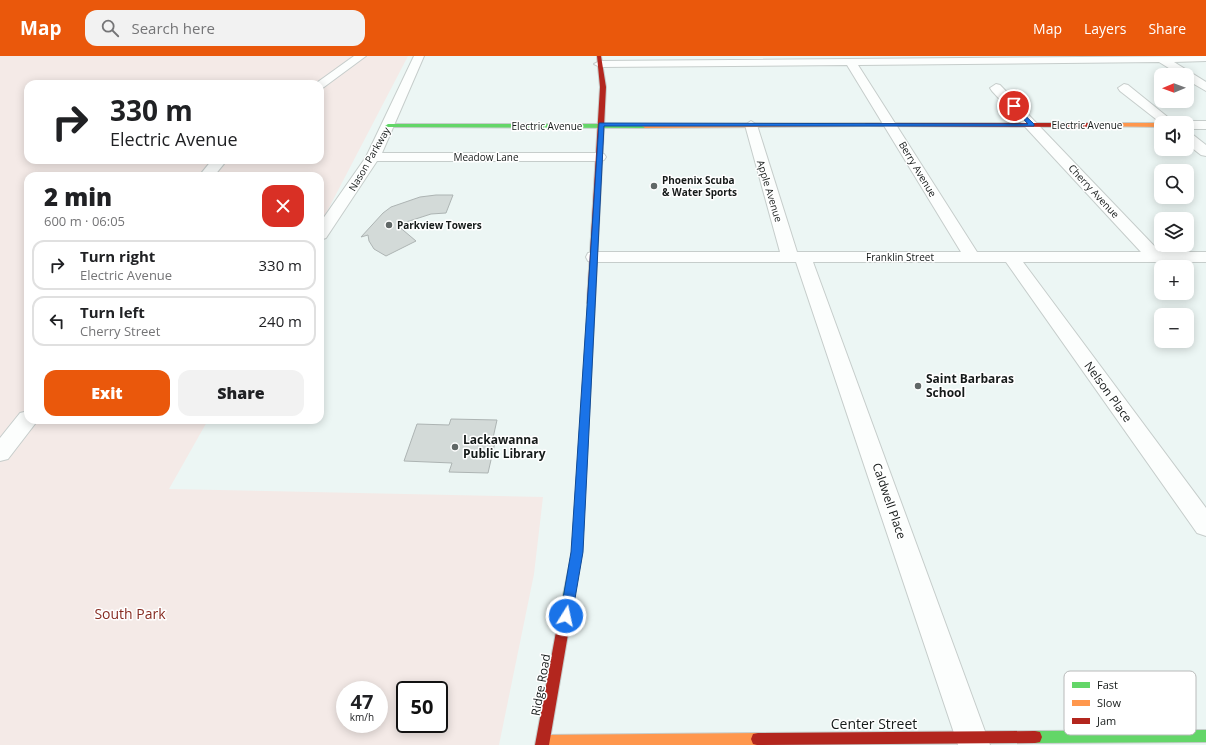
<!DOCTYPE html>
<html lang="en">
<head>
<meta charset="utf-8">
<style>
	:root { --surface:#fff; --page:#f2f2f2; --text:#202124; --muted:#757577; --line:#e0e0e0; --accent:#ea580c }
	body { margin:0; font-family:"Open Sans",sans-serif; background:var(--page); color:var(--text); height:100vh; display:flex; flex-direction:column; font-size:15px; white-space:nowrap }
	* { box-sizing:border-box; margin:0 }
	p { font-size:13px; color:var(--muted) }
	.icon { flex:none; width:22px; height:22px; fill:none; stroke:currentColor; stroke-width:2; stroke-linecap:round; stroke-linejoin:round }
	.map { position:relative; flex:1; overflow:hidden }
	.side { position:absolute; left:24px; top:116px; width:300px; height:252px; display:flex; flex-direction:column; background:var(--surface); border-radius:12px; box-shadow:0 2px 10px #0003 }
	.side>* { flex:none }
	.hud { position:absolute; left:24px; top:24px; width:300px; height:84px; border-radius:12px; box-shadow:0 2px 10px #0003; background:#fff; color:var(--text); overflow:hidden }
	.needle { width:26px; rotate:269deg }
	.tools { position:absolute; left:1154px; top:12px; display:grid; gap:8px }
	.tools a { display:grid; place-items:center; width:40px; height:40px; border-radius:8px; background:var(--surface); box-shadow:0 2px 10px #0003; font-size:20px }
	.speed { position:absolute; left:336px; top:625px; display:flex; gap:8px; font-size:20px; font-weight:700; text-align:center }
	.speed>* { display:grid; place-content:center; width:52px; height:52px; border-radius:50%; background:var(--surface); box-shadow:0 2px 10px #0003; line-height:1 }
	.speed small { font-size:10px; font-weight:400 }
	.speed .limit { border:2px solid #111; border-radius:6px; background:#fff; color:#111 }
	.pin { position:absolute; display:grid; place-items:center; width:34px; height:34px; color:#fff; margin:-17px; border:2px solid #fff; border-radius:50%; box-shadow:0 1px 4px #0007 }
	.me { position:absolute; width:44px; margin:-22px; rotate:10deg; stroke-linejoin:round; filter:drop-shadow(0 0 3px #0008) }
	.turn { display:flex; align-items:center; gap:14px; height:84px; padding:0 20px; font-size:18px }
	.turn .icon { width:52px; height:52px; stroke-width:2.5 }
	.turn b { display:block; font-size:28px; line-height:34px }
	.round { display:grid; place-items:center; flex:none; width:42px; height:42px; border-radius:12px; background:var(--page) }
	.summary { display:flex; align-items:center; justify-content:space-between; height:68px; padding:0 20px }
	h1 { font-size:24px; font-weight:800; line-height:30px }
	.primary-button { display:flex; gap:8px; margin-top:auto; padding:8px 20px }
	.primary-button a { flex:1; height:46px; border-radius:12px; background:var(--accent); color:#fff; font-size:16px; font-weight:800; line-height:46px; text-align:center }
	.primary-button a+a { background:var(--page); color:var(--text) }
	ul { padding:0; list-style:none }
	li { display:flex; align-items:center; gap:12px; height:50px; margin:0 8px 6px; padding:0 12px; border:2px solid var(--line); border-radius:12px }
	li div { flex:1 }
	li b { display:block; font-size:15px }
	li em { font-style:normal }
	header { display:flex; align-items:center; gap:24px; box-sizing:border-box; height:56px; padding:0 20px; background:var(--accent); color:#fff }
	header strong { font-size:19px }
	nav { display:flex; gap:22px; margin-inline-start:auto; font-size:14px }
	.search { width:280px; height:36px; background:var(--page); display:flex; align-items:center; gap:10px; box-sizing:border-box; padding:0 14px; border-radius:12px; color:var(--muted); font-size:15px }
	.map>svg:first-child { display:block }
	.green { fill:#f4eae7; fill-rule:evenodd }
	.building { fill:#d3dad8; stroke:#adb4b3 }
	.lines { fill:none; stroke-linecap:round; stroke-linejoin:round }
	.street-casing { stroke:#c6cdcb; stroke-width:2 }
	.fast-casing { stroke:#c6cdcb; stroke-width:2 }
	.slow-casing { stroke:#c6cdcb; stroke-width:2 }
	.jam-casing { stroke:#c6cdcb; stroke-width:2 }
	.street { fill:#fcfefd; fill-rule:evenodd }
	.fast { fill:#63d668; fill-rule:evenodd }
	.slow { fill:#ff974d; fill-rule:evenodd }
	.jam { fill:#b3261e; fill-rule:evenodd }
	.route { fill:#1a73e8; stroke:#114b97 }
	.poi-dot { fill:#606766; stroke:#fff; stroke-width:1.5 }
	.labels { text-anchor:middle; stroke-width:3; stroke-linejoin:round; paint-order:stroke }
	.far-street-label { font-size:10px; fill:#151a19; stroke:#fff }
	.far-poi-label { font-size:10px; font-weight:bold; fill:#151a19; stroke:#fff; text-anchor:start }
	.poi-label { font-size:12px; font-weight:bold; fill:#151a19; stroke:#fff; text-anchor:start }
	.street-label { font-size:12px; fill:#151a19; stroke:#fff }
	.near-park-label { font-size:14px; fill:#872c22; stroke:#fff }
	.near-street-label { font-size:14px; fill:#151a19; stroke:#fff }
	.key { fill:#fff; stroke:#b9baba; stroke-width:1 }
	.key-label { font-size:11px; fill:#151a19 }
</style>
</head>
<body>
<header>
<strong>Map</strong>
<div class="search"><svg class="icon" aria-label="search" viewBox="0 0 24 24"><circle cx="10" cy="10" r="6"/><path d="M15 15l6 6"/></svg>Search here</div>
<nav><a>Map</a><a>Layers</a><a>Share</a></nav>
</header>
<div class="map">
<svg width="1206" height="689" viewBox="0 0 1206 689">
	<rect width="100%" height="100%" fill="#ecf6f4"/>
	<path class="green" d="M0 0H408L320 169V120H28V364H208L169 433 543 441 534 518 499 689H0ZM28 28H320V104H28ZM345 634H379V668H345ZM405 634H439V668H405Z"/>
	<path class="building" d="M436 139H453L446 157 431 158 397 169 416 185 386 200 374 193 369 185 368 179 361 181 383 157 391 151 420 141Z
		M451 363 497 364 493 382H496L488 417 449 416 452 407 404 405 417 368 449 369Z"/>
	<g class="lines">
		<g class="street-casing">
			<path id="street" d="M354 0H366L324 31 320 33V28H315Z
				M414 0H424L382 97H599L604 98 606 101 604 104 599 105H377L326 182 320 184V167L366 101Z
				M1206 0V5L1174 6 1206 26V35L1187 24V19H1180L1159 6 858 9 977 196H1141L992 35 990 32 996 28 1000 29 1160 196H1206V206H1023L1206 452V480L1197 477 1006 206H813L990 689H958L796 206H594L588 205 586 201 588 197 594 196H780L745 69 751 65 757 69 797 196H961L847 9 600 11 594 8 600 5Z
				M1124 28 1128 29 1175 67H1161L1120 35 1118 32Z
				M1187 65H1206V73H1187V67H1182Z
				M1187 77 1192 78 1206 89V100L1201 99 1187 88Z
				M212 104H227L214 120H199Z
				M28 355V364H38L8 403 0 405V382L20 357Z"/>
		</g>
		<g class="fast-casing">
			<path id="fast" d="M388 68H645L648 70 645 72 386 71 385 70Z
				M588 245H594L595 247 582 496 573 549 571 552 567 554 563 552 561 549 572 496Z
				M1206 674V686L1035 687 1030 686 1028 681 1030 676 1035 675Z"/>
		</g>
		<g class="slow-casing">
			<path id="slow" d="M866 67 869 69 868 70 645 72 642 70 645 68Z
				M1093 67H1161V71L1091 70V68Z
				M758 677 763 678 765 683 763 688 759 689H538L536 685 538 680 543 679Z"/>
		</g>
		<g class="jam-casing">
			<path id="jam" d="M597 0H601L606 31 595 247 591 249 587 247 600 31Z
				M866 67H1093L1096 69 1093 71 864 70 863 69Z
				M567 544 571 546 573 549 549 689H535L561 549 563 546Z
				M1035 675 1040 676 1042 681 1040 686 1035 687 757 689 753 688 751 683 753 678 758 677Z"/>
		</g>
		<use href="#street" class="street"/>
		<use href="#fast" class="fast"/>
		<use href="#slow" class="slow"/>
		<use href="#jam" class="jam"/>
	</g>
	<path class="route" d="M1014 49 1034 68V70H604L583 496 572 560 570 563 566 565 561 563 560 560 571 496 599 67 1028 68 1013 52Z"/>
	<g class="poi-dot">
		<circle cx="654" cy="130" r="4"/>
		<circle cx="389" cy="169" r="4"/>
		<circle cx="918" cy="330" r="4"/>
		<circle cx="455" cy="391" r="4"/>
	</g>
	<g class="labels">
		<g class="far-street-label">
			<text x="1087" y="73">Electric Avenue</text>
			<text x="547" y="74">Electric Avenue</text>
			<text x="486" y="105">Meadow Lane</text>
			<text transform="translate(369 103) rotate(-60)" y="4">Nason Parkway</text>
			<text transform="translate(918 113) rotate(59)" y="4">Berry Avenue</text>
			<text transform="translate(770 135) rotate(73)" y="4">Apple Avenue</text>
			<text transform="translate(1094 135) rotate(47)" y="4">Cherry Avenue</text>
			<text x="900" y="205">Franklin Street</text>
		</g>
		<g class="far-poi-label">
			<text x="662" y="128">Phoenix Scuba<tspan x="662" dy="12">&amp; Water Sports</tspan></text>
			<text x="397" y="173">Parkview Towers</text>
		</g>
		<g class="poi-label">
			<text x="926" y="327">Saint Barbaras<tspan x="926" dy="14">School</tspan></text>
			<text x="463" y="388">Lackawanna<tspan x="463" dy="14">Public Library</tspan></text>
		</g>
		<g class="street-label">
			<text transform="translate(1108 336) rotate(54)" y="4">Nelson Place</text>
			<text transform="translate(889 445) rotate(71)" y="4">Caldwell Place</text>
			<text transform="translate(541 629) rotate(-80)" y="4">Ridge Road</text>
		</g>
		<g class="near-park-label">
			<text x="130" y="563">South Park</text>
		</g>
		<g class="near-street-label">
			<text x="874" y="673">Center Street</text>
		</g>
	</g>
	<rect x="1064" y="615" width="132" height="64" rx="6" class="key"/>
	<rect x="1072" y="626" width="18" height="6" fill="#63d668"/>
	<rect x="1072" y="644" width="18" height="6" fill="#ff974d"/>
	<rect x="1072" y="662" width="18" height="6" fill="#b3261e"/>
	<g class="key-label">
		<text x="1097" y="633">Fast</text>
		<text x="1097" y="651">Slow</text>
		<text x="1097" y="669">Jam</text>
	</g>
</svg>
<div class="tools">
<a><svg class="needle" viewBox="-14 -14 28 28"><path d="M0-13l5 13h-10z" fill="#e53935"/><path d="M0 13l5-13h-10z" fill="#757577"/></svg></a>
<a><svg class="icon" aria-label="sound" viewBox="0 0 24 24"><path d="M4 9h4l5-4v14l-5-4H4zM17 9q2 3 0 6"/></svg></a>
<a><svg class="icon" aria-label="search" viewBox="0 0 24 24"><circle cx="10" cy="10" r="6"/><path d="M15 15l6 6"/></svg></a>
<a><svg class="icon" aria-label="layers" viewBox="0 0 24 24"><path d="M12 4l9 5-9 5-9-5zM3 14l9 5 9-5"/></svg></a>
<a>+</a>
<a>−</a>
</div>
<div class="speed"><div>47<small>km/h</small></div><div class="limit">50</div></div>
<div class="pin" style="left:1014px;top:50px;background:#d93025"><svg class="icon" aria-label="arrive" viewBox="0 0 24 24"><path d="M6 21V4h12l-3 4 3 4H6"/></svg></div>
<svg class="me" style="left:566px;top:560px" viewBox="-20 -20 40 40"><circle r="17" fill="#1a73e8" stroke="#fff" stroke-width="3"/><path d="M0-11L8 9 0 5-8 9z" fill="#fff"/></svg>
<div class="hud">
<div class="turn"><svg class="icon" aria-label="right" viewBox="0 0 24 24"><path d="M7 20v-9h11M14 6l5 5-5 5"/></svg><div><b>330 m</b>Electric Avenue</div></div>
</div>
<section class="side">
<div class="summary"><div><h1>2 min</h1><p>600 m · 06:05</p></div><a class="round" style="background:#d93025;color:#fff"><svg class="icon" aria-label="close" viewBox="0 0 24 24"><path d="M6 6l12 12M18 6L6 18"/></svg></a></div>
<ul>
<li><svg class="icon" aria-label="right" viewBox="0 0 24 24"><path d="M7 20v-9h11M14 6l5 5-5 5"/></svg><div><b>Turn right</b><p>Electric Avenue</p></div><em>330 m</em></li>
<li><svg class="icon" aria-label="left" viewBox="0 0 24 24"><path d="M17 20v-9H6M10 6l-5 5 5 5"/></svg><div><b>Turn left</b><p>Cherry Street</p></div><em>240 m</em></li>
</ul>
<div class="primary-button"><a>Exit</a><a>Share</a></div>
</section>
</div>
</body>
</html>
